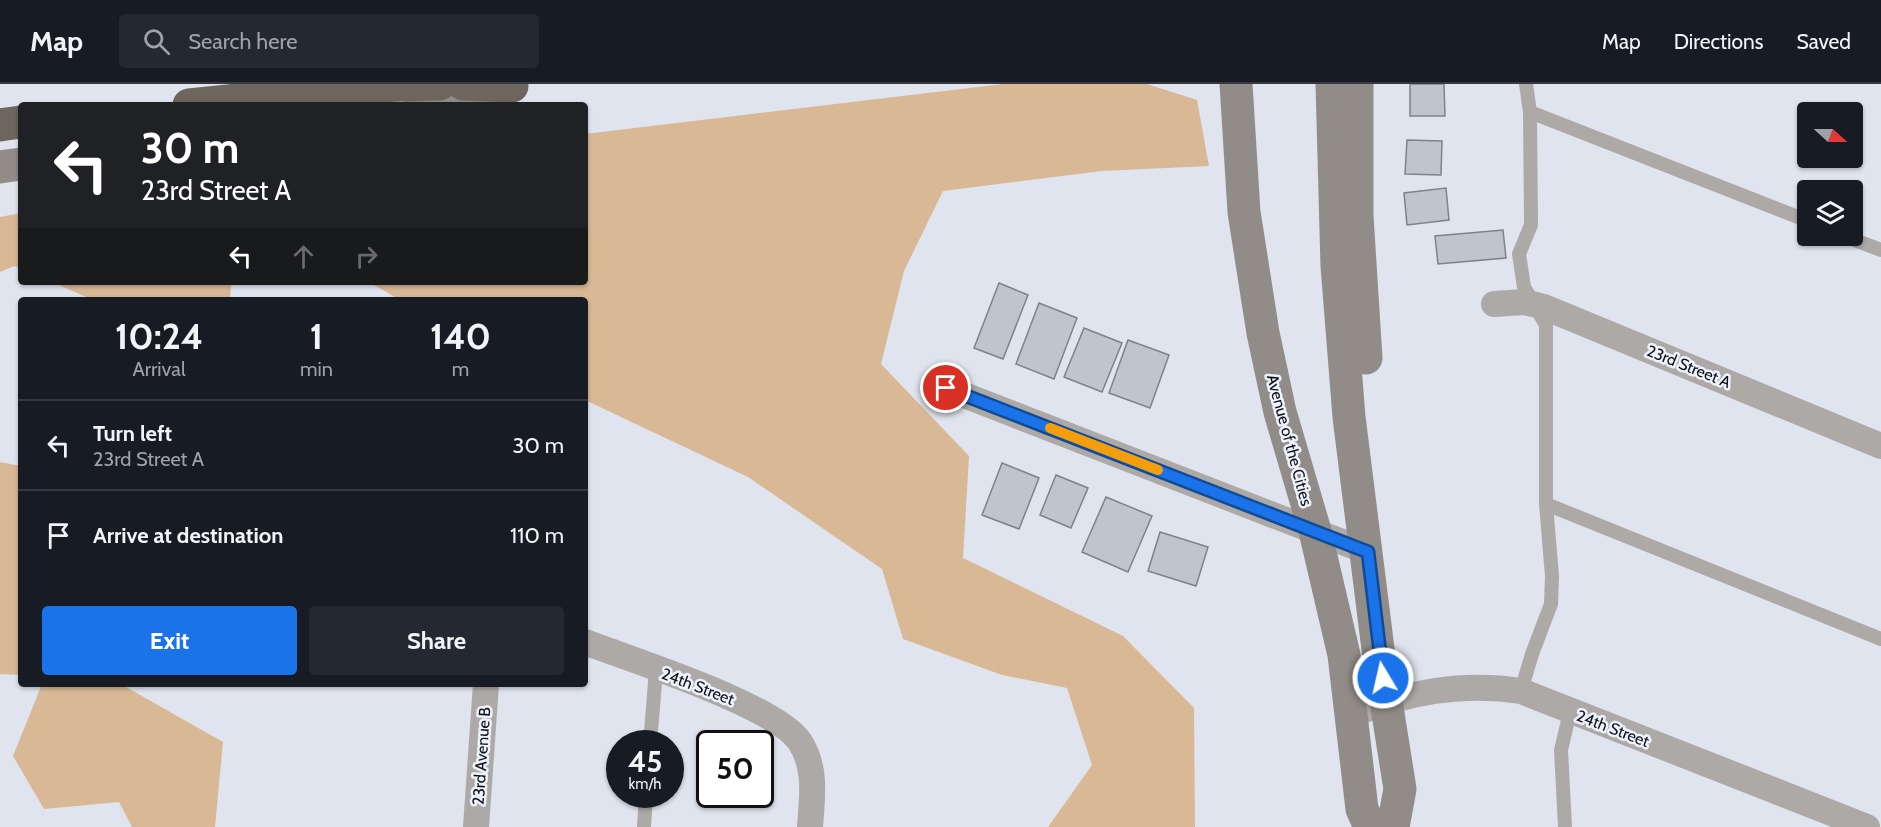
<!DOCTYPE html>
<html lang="en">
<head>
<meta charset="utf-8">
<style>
	:root { --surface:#171b24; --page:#242831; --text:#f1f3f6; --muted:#9ea1a6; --line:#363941; --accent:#1a73e8 }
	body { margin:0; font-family:Cabin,sans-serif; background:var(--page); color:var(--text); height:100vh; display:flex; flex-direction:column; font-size:22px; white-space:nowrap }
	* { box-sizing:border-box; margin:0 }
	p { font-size:20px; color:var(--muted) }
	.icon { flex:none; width:33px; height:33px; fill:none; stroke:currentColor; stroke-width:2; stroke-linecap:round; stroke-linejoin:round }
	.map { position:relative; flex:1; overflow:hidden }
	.sheet { position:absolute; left:18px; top:213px; width:570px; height:390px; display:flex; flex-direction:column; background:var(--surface); border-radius:6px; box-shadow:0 2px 4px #0004 }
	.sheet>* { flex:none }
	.guide { position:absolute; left:18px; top:18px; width:570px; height:183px; border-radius:6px; box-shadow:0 2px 4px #0004; background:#202124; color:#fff; overflow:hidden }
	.needle { width:39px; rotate:111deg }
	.fabs { position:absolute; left:1797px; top:18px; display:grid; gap:12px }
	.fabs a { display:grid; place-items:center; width:66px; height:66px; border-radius:6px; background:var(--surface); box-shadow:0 2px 4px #0004; font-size:30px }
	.speed { position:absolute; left:606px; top:646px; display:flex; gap:12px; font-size:30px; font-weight:700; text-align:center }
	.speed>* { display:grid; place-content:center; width:78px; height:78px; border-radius:50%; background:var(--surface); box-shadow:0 2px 4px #0004; line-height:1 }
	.speed small { font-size:15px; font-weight:400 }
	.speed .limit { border:3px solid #111; border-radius:9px; background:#fff; color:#111 }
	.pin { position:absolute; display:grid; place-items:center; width:51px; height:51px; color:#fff; margin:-26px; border:3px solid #fff; border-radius:50%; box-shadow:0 2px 6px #0007 }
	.me { position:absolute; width:66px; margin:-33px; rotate:351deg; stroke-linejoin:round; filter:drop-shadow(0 0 4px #0008) }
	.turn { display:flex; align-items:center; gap:21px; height:126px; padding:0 24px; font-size:27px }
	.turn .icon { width:78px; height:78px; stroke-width:2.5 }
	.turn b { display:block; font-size:42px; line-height:51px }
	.lanes { display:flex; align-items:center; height:57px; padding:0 24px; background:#0003; justify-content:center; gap:30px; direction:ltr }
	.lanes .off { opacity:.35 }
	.eta { display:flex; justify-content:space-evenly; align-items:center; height:102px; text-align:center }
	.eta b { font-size:36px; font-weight:700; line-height:42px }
	.primary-button { display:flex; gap:12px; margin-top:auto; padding:12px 24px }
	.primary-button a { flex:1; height:69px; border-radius:6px; background:var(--accent); color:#fff; font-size:24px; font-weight:700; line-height:69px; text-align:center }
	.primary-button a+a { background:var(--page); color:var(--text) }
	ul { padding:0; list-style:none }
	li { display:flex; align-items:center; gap:18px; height:90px; padding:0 24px; border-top:2px solid var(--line) }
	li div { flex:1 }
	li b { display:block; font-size:22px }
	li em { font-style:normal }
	header { display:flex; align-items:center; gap:36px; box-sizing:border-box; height:84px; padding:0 30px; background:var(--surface); border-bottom:2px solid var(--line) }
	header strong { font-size:28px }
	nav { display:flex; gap:33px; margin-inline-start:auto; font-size:21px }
	.search { width:420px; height:54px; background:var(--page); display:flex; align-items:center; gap:15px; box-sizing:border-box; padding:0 21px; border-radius:6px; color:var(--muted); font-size:22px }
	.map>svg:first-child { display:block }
	.green { fill:#d9b896 }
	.building { fill:#c0c4cd; stroke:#7f828b; stroke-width:1.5 }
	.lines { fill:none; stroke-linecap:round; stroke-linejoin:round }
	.lane { stroke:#ada9a6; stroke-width:14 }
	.street { stroke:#ada9a6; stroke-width:26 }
	.secondary { stroke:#918c87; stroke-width:33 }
	.highway { stroke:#6d665f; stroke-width:33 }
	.route-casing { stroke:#114b97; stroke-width:15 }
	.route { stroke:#1a73e8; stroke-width:10 }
	.slow { stroke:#f59e0b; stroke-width:10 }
	.labels { text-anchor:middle; stroke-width:5; stroke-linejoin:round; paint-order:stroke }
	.street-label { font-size:16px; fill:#101114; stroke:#edf2fc }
</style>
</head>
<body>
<header>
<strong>Map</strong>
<div class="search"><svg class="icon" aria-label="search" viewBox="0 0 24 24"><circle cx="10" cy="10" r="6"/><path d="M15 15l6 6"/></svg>Search here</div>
<nav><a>Map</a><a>Directions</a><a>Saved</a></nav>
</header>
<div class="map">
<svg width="1881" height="743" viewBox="0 0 1881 743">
	<rect width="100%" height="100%" fill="#e0e4ee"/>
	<path class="green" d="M1003 0H1147L1197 16 1209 82 1102 87 943 107 904 187 881 280 969 372 963 474 1123 552 1194 624 1195 743H1048L1092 681 1067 604 1002 591 903 555 882 485 748 393 585 316V216H400L369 198H585V50Z
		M21 129V185L15 182 0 188V133Z
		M52 198H231L230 216H93Z
		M0 378 21 382V591L0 590Z
		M42 600H126V603L223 658 215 743H132L119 718 44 725 13 672Z"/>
	<path class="building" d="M1410 0H1444L1445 32H1410Z
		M1407 56 1442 57 1441 91 1405 90Z
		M1446 104 1449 136 1407 141 1404 109Z
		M1503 146 1506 174 1438 180 1435 152Z
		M999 199 1028 211 1003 275 974 264Z
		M1039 219 1077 234 1054 295 1016 280Z
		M1084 244 1122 259 1102 308 1064 293Z
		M1128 256 1169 271 1150 324 1109 309Z
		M1002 379 1039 394 1019 445 982 431Z
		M1056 391 1088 404 1071 444 1040 431Z
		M1106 413 1152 432 1128 488 1082 468Z
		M1160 448 1208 463 1196 502 1148 487Z"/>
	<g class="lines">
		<path class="lane" d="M1530 28 1808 137
			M1844 152 1881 166
			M1546 420 1881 555
			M1521 607 1532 570 1551 520 1552 492 1546 420V241L1524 203 1519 170 1531 141 1530 28 1526 0
			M650 660 656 586
			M644 743 646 711
			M1565 743 1561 666 1570 628"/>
		<path class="street" d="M1494 220 1525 218 1544 223 1881 362
			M946 304 1368 468
			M585 558C632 576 775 621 800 658 817 684 812 714 810 743
			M1352 631C1404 608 1464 598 1521 607L1867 743
			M476 743 486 600"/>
		<path class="secondary" d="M1236 0 1244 128 1263 249 1280 328 1315 447 1344 571 1362 725 1370 743
			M1332 0 1337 182 1349 333 1379 573 1400 705 1393 743
			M1357 0V132L1366 274
			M420 21 497 5
			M0 83 21 80"/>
		<path class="highway" d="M463 0 512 2
			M189 21 371 2 440 0
			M0 41 21 38"/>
	</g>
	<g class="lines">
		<g class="route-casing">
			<path id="route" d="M946 304 1368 468 1383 594"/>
		</g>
		<use href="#route" class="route"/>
		<path class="slow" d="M1050 344 1158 386"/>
	</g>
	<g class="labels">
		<g class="street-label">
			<text transform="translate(1689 282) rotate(22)" y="6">23rd Street A</text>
			<text transform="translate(1290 356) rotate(75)" y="6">Avenue of the Cities</text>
			<text transform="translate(698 602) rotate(21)" y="6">24th Street</text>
			<text transform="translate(1613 644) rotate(21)" y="6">24th Street</text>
			<text transform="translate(481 672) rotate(-86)" y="6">23rd Avenue B</text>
		</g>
	</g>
</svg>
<div class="fabs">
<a><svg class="needle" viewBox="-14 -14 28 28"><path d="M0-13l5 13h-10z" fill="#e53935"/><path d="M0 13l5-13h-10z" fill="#9ea1a6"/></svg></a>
<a><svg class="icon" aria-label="layers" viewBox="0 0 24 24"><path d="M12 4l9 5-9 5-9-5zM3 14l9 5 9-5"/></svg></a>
</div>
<div class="speed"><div>45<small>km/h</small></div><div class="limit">50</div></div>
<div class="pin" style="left:946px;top:304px;background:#d93025"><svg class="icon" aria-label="arrive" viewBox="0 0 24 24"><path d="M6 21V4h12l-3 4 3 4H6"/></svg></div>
<svg class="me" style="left:1383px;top:594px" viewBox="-20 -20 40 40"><circle r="17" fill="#1a73e8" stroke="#fff" stroke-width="3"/><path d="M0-11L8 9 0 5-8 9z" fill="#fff"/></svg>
<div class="guide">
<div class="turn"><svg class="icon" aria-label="left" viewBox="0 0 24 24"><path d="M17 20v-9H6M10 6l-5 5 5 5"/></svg><div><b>30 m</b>23rd Street A</div></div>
<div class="lanes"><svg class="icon" aria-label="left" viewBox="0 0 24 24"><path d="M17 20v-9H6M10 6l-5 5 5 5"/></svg><svg class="icon off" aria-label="ahead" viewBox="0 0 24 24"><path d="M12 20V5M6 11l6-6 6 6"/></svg><svg class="icon off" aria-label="right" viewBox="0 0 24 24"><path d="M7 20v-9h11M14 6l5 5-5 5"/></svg></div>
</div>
<section class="sheet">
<div class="eta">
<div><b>10:24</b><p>Arrival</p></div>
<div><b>1</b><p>min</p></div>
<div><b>140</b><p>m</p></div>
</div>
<ul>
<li><svg class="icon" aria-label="left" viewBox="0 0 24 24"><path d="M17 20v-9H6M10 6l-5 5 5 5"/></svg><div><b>Turn left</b><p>23rd Street A</p></div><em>30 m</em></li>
<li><svg class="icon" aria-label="arrive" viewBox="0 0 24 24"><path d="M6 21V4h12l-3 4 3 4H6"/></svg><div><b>Arrive at destination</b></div><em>110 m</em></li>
</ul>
<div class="primary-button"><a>Exit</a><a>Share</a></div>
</section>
</div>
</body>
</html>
